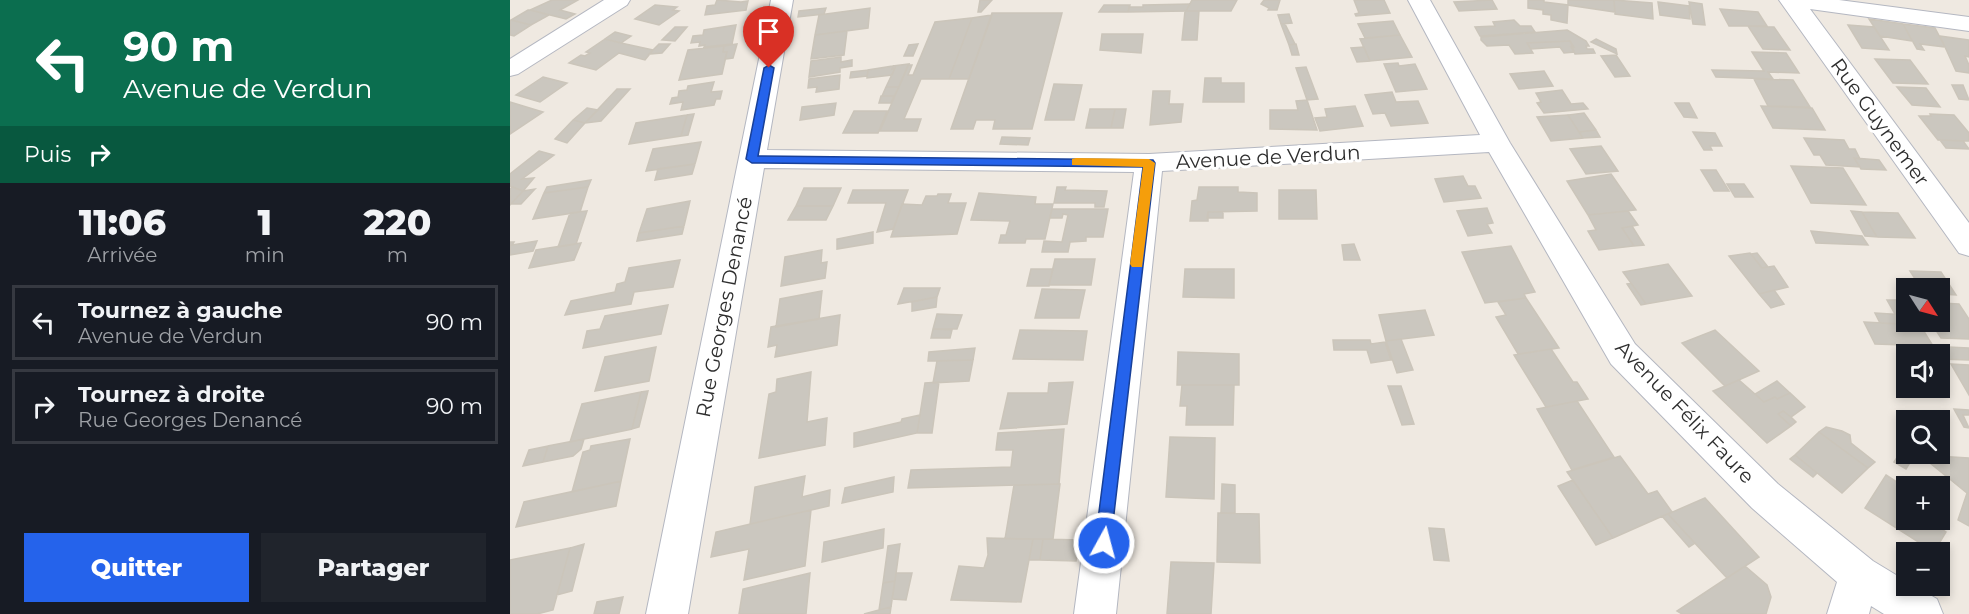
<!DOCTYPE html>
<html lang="fr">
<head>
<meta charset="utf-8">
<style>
	:root { --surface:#171b24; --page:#20242c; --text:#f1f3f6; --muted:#9ea1a6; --line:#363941; --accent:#2563eb }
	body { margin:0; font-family:Montserrat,sans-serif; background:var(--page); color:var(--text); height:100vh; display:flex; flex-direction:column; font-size:22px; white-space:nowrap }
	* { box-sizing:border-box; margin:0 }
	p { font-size:20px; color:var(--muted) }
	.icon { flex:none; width:33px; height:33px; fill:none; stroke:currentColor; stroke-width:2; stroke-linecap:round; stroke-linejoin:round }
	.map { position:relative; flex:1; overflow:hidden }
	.sheet { display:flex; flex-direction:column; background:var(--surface); width:510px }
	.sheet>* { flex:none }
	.banner { background:#0b6e4f; color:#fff; overflow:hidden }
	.needle { width:39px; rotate:126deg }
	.tools { position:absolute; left:1386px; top:278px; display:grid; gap:12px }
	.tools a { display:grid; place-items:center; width:54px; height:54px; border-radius:0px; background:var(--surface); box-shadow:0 3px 9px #0003; font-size:30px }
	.pin { position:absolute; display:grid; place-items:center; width:51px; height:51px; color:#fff; margin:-62px -26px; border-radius:50% 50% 50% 0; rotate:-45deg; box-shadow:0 0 6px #0007 }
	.pin .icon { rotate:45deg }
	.me { position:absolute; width:66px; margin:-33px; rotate:7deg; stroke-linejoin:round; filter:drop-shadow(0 0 4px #0008) }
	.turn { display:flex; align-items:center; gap:21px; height:126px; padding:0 24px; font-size:27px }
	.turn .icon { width:78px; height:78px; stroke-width:2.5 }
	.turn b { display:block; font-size:42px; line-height:51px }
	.then { display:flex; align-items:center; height:57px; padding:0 24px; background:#0003; gap:12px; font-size:22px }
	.eta { display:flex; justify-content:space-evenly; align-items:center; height:102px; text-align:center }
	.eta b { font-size:36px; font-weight:800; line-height:42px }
	.primary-button { display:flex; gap:12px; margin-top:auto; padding:12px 24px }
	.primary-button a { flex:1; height:69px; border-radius:0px; background:var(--accent); color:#fff; font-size:24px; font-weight:800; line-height:69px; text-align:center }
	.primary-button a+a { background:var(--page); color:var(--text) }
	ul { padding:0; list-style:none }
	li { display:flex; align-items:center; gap:18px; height:75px; margin:0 12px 9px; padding:0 12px; border:3px solid var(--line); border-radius:0px }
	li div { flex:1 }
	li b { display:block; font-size:22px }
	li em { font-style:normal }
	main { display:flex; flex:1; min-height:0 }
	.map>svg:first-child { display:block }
	.building { fill:#cbc7bf; stroke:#cbc5ba; stroke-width:1.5 }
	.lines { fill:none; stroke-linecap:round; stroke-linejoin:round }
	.street-casing { stroke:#b4b7c1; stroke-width:2 }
	.street { fill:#fff; fill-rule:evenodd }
	.route { fill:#2563eb; stroke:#184099; stroke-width:1.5 }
	.slow { fill:#f59e0b }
	.labels { text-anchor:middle; stroke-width:6; stroke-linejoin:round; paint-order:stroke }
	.street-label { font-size:20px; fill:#2e2e2e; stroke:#fff }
</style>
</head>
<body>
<main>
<section class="sheet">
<div class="banner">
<div class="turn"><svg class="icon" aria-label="left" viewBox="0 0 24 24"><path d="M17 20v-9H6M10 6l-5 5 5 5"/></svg><div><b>90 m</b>Avenue de Verdun</div></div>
<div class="then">Puis<svg class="icon" aria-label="right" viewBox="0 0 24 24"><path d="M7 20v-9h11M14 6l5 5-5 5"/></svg></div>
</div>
<div class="eta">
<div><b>11:06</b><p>Arrivée</p></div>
<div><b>1</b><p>min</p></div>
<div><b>220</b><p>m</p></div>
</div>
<ul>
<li><svg class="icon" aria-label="left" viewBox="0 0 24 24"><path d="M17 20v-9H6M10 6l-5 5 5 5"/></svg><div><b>Tournez à gauche</b><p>Avenue de Verdun</p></div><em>90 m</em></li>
<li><svg class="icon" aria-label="right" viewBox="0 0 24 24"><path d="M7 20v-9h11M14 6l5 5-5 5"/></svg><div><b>Tournez à droite</b><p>Rue Georges Denancé</p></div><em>90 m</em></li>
</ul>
<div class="primary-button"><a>Quitter</a><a>Partager</a></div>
</section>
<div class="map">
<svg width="1459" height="614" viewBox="0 0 1459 614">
	<rect width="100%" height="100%" fill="#efe9e1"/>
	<path class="building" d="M42 0H68L50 10 65 14 56 19 20 10Z
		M207 0 231 2 238 1 236 10 195 15 197 6 205 5Z
		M470 0H482L471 12H468Z
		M682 0H727L721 11H676Z
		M754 0H770L767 10H758L759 8 751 4Z
		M844 0H874L880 13 846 16 845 14 849 13Z
		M982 0 987 9 949 11 944 2Z
		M1018 0H1034V2L1058 5 1057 23 1041 20V15L1033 14V10L1018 8Z
		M1058 0H1104L1105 12 1058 5Z
		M1104 0 1142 3 1143 19 1105 14Z
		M1148 2 1179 6 1180 19 1150 15Z
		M1179 2 1192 4 1195 25 1183 24Z
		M680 4 676 11 618 12 619 7H633V5Z
		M145 5 167 7 163 10 169 11 149 25 125 19Z
		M594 5H620L618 12H589Z
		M316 8 314 14 288 17 289 11Z
		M360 8 358 28 305 35 309 15Z
		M1210 9 1248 12 1257 26H1219Z
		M18 10H20L39 15 21 25 1 20Z
		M675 11H689L687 40H672Z
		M482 13H552L522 129H483L485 120H466L463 129H441Z
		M779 14 782 23 771 24 768 15Z
		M482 15 459 79H439L462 18Z
		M462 18 439 79H411L394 119H411L407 131H370L398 65H402L398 75H403L425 22Z
		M1359 19 1393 24 1402 41 1370 36Z
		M1004 20 1010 26H1021L1025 32 970 36 965 27 985 26 983 22Z
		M0 21 1 20 21 25 4 36 0 35Z
		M883 21 890 35 855 38 848 24Z
		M771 24H775L785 44 779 45Z
		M1393 24 1425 28 1435 47 1410 44 1414 50 1407 49Z
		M226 25 222 44 194 47 195 45 189 46 190 42 181 43 183 36 193 35 194 30Z
		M1338 25 1364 27 1379 50 1352 48Z
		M1238 26 1264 27 1280 50 1253 49Z
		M165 27H177L165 41 152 40Z
		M1057 30 1076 41 1079 46H1076L1077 49H1083L1085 53 1065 54 1060 41 1017 43 1023 53 1005 54 999 45 977 46 971 40V37Z
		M337 31 334 55 301 59 305 35Z
		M105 32 121 36 111 43 95 39Z
		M592 34H633L631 53 590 50Z
		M890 35 902 57 860 61 850 39Z
		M1430 36 1459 40V57L1455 56 1459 65V73L1446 71Z
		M95 39 111 43 143 50 135 60 109 53 86 70 59 63 71 55 75 56 80 53 76 52Z
		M1086 39 1106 49 1107 54 1081 42Z
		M1060 41 1064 47H1061L1064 52 1054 53 1050 47 1021 49 1017 43Z
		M149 44H160L152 53 139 54Z
		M227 44 223 58 215 59 217 52H213L214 46Z
		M408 44 403 56H394L399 45Z
		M786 44 789 55H782L779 45Z
		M214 46 213 52H217L212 74 169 80 178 50Z
		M854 47 860 61 847 62 841 48Z
		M1242 52 1276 53 1289 73 1258 72 1263 79 1206 77 1202 70 1254 71Z
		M1106 55 1120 76 1105 77 1091 56Z
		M331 57V62L342 60V66L330 68V72L299 77 301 61Z
		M1365 59 1400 60 1418 84 1383 83Z
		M888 63 889 66 905 64 917 89 886 92 874 64Z
		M399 64 389 87H376L385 68 382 69 383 66Z
		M383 66 382 69 385 68 382 75 357 78 358 70Z
		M796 67 808 99 797 100 786 68Z
		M358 70 357 76 340 78 341 72Z
		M1034 71 1043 86 1009 89 1000 74Z
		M330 75 329 89 306 92 307 87 298 88 299 79Z
		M33 77 57 83 30 102 6 95Z
		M695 78H711V83H734V102H693Z
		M1244 79 1283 80 1300 107 1258 106Z
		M204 82 201 92 212 91 210 99H206L204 105 171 110 173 102 160 104 162 98 168 97 169 91 177 90 178 86Z
		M544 84 572 85 564 120H535Z
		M1442 85H1453L1459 100 1449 99Z
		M376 87H389L384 96H372Z
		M1387 87 1416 88 1430 107 1402 105Z
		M107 89H120L91 121 75 123Z
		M1052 90 1061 104 1073 103 1078 109 1034 113 1027 103 1031 102 1026 93Z
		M643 91H660L659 104H673L671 122 640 125Z
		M882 92 886 102 908 101 918 123 881 126 875 113 863 114 855 95Z
		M371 96H384L381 103H369Z
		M797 100 807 130 760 129V110H788L786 101Z
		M0 102 33 112 0 134Z
		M326 103 324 115 290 120 292 107Z
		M1165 103H1179L1187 118 1174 117Z
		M845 106 853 126 810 131 805 118 817 117 815 109Z
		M1251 106 1302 108 1315 130 1263 128Z
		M77 108 88 110 75 123 63 120Z
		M580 109H605L601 128H576Z
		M605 109H616L613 128H601Z
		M344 111H377L368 133H333Z
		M1074 113 1086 130 1069 132 1058 115Z
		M184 114 178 135 171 136 177 115Z
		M1420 114 1444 115 1459 133V141L1428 140 1409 116H1421Z
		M177 115 171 136 119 144 126 123Z
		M1058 115 1073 138 1041 141 1027 117Z
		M63 120 75 123 57 143 45 139Z
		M1086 130 1090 137 1073 138 1069 132Z
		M1183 132 1205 133 1212 146H1200L1202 150H1194Z
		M492 137 520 138 518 145 490 144Z
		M1294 138 1334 140 1339 149H1345L1350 159 1344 158 1350 167 1316 165 1310 155H1304Z
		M1430 140 1453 141 1459 149 1436 148Z
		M191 142 185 164 136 171 143 149Z
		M1091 146 1108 171 1076 174 1060 149Z
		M29 151 44 155 12 179 24 178 13 191 0 186V174Z
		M1344 158 1369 160 1376 170 1351 169Z
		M185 164 182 174 145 180 148 169Z
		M1281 166 1333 168 1356 205 1301 203Z
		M1191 170H1206L1219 191H1204Z
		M1101 174 1126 210 1078 215 1057 181Z
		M953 176 958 186H965L971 198 934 202 925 179Z
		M81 180 78 187 34 193 37 187Z
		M1217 184H1234L1243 197H1225Z
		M2 187 13 191 0 205V189Z
		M78 187 70 212 23 219 34 193Z
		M547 187H556L555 190 597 191 594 207H585V203H544Z
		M689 187H728V192L747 193V211L698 212V221H680L682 201 687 200Z
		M294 188H331L323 206H286Z
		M25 189 11 204H1L13 191Z
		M343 190H398L383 229 367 232 376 203H338Z
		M769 190H806L807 219H769Z
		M469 193 526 197 525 204H543L535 239H516L515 243H489L491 235H496L500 221 461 220Z
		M428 194H441L438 203H456L447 234 381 237 392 204 412 205 416 196H427Z
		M180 201 174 226 129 233 137 209Z
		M286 206H323L316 220H278Z
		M977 208 983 223 977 224 982 233 958 236 947 211Z
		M542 209H598L593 237H576V241L560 242 558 252H532L534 241 552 242 558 215 553 214 552 218H540Z
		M77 211 66 244 48 247 60 213Z
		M1118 211 1128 225 1112 228 1124 246 1089 250 1078 231 1086 230 1078 215Z
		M1341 211 1352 212 1367 237 1355 236Z
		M698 212H713V218H697Z
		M1352 212 1388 213 1405 238 1367 237Z
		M174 226 172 234 127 241 129 233Z
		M1122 226 1134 245 1124 246 1112 228Z
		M1301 231 1352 236 1358 245 1306 243Z
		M363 232V243L327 249V239Z
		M27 241 23 251 0 255V242H4L2 245Z
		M71 243 64 260 19 268 26 250Z
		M844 244 850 260H834L832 245Z
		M1001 246 1025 292 1014 294 1016 298 975 303 952 252Z
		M312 250 311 263 317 262 315 278 271 286 275 257Z
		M1240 253 1252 268 1264 266 1278 287 1249 294 1219 256Z
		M1247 253 1258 267 1252 268 1241 254Z
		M545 259H585L581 285H539Z
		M170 260 163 287 124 292 121 304 55 315 61 301 105 292 107 284 115 282 119 268Z
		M1158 264 1182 296 1136 304 1113 272Z
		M521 269H543L539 286H517Z
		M675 269H724V298L673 297Z
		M1400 271 1431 272 1446 295 1430 294V288H1411Z
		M1121 283 1136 304 1131 305 1117 284Z
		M394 288H430L427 297 388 304Z
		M532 289 575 290 569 318H525Z
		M1264 290 1274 304 1261 308 1249 294Z
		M312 291 309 319 266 327 270 299Z
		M427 297 426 307 402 311V302Z
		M1016 298 1049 348 1008 354 986 317 996 315 988 302Z
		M1377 300H1391L1396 315 1385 314Z
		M1430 303 1449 304 1459 319V339L1431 338 1420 321H1430Z
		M158 305 151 334 73 348 77 331 90 329 95 316Z
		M915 310 924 335 876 341 869 315Z
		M1365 313 1396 315V321H1408L1410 325 1370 323Z
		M427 314 452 315 447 329H423Z
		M330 315 327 345 265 357 267 345 258 347 261 327Z
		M1354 322 1410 325 1423 346 1365 344Z
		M423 329 442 330 440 338H421Z
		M510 330 577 331 573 360 503 359Z
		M1205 330 1249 371 1215 386 1172 343Z
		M891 339 903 370 887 373 876 341Z
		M823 340H860L861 344 875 342 881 360 861 363 857 350H824Z
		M1417 346 1459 348V360L1430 359V354H1421Z
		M146 347 139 381 85 391 95 357Z
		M465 348 463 360 418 361 419 352Z
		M1041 349 1063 382H1067L1078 399 1036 407 1004 355Z
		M668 352 729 354V385H667Z
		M463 360 459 381 423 383 427 361Z
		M1441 364 1459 365V395Z
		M301 372 297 422 317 418 315 445 249 458 259 394 266 392 267 379Z
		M1229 380 1254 402 1265 397 1267 399 1280 393 1295 407 1281 417 1273 411 1268 414 1281 426 1257 443 1203 391Z
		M1267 381 1280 393 1267 399 1265 397 1254 402 1245 394Z
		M429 382 422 433H407L415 383Z
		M563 382 557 424 490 429 498 393H538L539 383Z
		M672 385H724L723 425H676L677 406H670Z
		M878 386H891L904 424 892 425Z
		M138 391 129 427 122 429 131 392Z
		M131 392 122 429 60 442 72 404Z
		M1067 401 1104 457 1062 470 1027 409Z
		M1444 409 1459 410V415H1453L1459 428 1454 427Z
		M1273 411 1281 417 1286 422 1281 426 1268 414Z
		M410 415 407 433 344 447V433L391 422 392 419Z
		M1316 427 1332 431 1340 435 1341 443 1365 462 1358 468 1309 432Z
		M554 429 549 484 398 488 401 470 501 467 503 450H486L488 433Z
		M1309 432 1358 468 1332 493 1285 455Z
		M660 437 705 438 704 499 656 497Z
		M74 439 71 449 63 456 33 462 38 446Z
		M120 439 111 481 62 492 73 452 80 450 81 446Z
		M1396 444V453H1406L1396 469 1384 462Z
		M38 446 33 462 13 466 19 450Z
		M1285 455 1307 473 1303 477 1280 459Z
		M1410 455 1459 458V493H1457Z
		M1110 456 1138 494 1147 491 1162 512 1103 538 1057 472Z
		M1376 475 1396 488V519H1430V509L1434 512 1426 525 1436 532 1424 552 1355 508Z
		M295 476 292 497 320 490 319 506 240 524 245 487Z
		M384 477 383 492 332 503 335 488Z
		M1063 480 1103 538 1086 545 1048 486Z
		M111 481 106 506 6 527 14 502Z
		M550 484 543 539H495L504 485Z
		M712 484 725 485V513H711Z
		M1457 493 1459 494V526L1448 520Z
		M1195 498 1249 557 1217 578 1158 514Z
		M301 510 295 566 234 580 239 549 201 557 206 532Z
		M708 513 749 514 750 563 707 562Z
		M1158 514 1185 543 1179 547 1152 516Z
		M919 528 934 529 939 561 924 560Z
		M374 529 373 548 312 562 314 542Z
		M477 538 523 539 511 602 441 600 449 566 474 568 478 555Z
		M523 539H533L530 560H519Z
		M533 539 569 540 566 561 530 560Z
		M74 544 62 591 47 595 60 548Z
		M390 544 385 581 373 583 378 546Z
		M60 548 43 610 27 614H0V560Z
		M661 562 704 563 701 614H657Z
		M1235 566 1257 585 1261 597 1256 614H1172L1167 611Z
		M300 573 296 614H229L233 589Z
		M386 573H402L396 600 382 599Z
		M385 581 381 607 369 610 373 583Z
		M113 597 109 614H84L87 602Z
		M381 607 380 614H354L369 610Z"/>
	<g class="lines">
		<g class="street-casing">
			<path id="street" d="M94 0H120L117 5 8 74 0 76V59Z
				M261 0H283L257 150 639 154 970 135 898 0H920L1000 143 1125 344 1268 484 1363 561 1396 581V585H1403L1427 599 1433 614H1374L1361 606 1359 614H1317L1327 582 1242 508 1101 364 979 152 652 171 606 614H564L624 172 254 168 178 614H136Z
				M1269 0H1329L1459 17V31L1300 9 1459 223V256L1449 253Z"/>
		</g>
		<use href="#street" class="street"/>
	</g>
	<path class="route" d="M259 65 264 68 248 156 643 160 645 163 600 548 594 551 588 548 585 543 633 167 242 163 236 159 254 68Z"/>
	<path class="slow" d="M566 158 639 159 645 163 632 267H622L620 264 633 167 562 165V159Z"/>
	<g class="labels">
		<g class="street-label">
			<text transform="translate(1370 122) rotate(54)" y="7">Rue Guynemer</text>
			<text transform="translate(758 157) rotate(-3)" y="7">Avenue de Verdun</text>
			<text transform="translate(214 307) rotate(-79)" y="7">Rue Georges Denancé</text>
			<text transform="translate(1175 412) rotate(46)" y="7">Avenue Félix Faure</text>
		</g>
	</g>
</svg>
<div class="tools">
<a><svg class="needle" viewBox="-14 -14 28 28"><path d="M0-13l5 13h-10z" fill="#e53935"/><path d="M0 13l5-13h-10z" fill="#9ea1a6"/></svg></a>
<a><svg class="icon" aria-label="sound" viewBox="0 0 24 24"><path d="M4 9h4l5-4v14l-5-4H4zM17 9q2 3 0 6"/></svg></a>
<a><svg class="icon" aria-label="search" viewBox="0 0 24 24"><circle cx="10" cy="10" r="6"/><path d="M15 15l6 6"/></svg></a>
<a>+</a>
<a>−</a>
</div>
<div class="pin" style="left:259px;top:68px;background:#d93025"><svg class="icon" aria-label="arrive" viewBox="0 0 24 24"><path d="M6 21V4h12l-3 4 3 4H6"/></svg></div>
<svg class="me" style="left:594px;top:543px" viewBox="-20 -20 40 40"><circle r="17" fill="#2563eb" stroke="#fff" stroke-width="3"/><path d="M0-11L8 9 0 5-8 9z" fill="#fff"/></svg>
</div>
</main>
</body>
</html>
